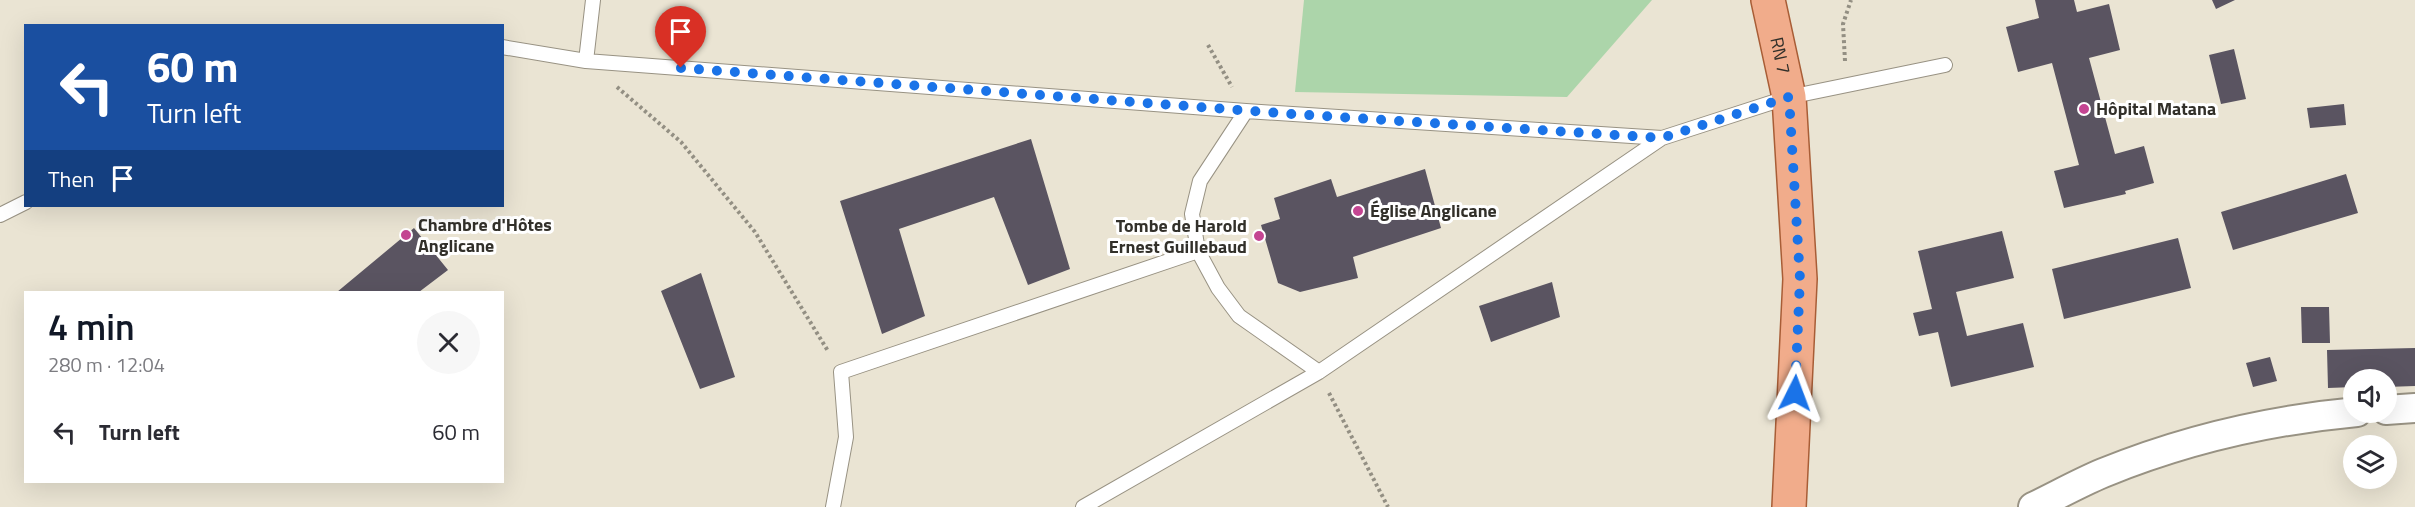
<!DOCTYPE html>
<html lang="en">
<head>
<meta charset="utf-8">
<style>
	:root { --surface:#fff; --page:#f7f7f7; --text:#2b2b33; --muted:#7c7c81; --accent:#111827 }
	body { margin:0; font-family:"Titillium Web",sans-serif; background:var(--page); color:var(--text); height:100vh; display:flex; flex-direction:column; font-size:22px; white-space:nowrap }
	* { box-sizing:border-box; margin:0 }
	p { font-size:20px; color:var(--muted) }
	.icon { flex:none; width:33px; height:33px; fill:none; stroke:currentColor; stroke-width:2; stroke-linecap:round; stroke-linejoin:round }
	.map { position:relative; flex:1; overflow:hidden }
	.details { position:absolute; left:24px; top:291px; width:480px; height:192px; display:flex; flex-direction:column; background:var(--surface); border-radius:0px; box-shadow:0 6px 24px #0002 }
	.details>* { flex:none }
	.banner { position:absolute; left:24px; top:24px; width:480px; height:183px; border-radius:0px; box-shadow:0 6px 24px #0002; background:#1a4fa0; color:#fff; overflow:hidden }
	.controls { position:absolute; left:2343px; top:369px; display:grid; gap:12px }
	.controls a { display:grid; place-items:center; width:54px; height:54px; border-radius:50%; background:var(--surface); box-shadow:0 6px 24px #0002; font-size:30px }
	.pin { position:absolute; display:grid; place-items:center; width:51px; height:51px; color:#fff; margin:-62px -26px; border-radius:50% 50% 50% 0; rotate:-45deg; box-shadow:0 0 6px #0007 }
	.pin .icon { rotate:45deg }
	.me { position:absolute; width:66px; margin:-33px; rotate:3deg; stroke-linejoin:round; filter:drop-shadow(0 0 4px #0008) }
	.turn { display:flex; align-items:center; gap:21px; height:126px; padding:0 24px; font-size:27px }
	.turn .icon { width:78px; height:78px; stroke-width:2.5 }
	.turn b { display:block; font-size:42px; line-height:51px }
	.then { display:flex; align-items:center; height:57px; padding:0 24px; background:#0003; gap:12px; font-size:22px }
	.round { display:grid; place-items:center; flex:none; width:63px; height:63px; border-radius:32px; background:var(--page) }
	.overview { display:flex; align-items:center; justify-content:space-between; height:102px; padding:0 24px }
	h1 { font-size:36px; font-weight:600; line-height:45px; color:var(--accent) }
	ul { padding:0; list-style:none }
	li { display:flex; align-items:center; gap:18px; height:78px; padding:0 24px }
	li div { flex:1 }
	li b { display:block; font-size:22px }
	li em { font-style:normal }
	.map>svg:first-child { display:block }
	.green { fill:#acd5aa }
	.building { fill:#5a5461 }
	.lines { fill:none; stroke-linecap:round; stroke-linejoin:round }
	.lane-casing { stroke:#989283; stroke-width:16 }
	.street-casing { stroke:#989283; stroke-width:32 }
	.primary-casing { stroke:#a85d36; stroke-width:36 }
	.path { stroke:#938f83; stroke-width:4; stroke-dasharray:3 3; stroke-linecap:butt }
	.lane { stroke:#fff; stroke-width:14 }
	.street { stroke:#fff; stroke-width:28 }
	.primary { stroke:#f1ac8b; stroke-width:33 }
	.route { stroke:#1a73e8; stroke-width:10; stroke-dasharray:0 18 }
	.poi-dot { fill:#c44592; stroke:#fff; stroke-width:2 }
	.labels { text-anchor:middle; stroke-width:6; stroke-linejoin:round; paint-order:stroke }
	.street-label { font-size:18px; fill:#32302a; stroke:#fff }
	.poi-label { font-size:18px; font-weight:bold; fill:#32302a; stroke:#fff; text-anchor:start }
</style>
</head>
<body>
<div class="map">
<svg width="2415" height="507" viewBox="0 0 2415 507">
	<rect width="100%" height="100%" fill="#eae4d3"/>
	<path class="green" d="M1304 0H1652L1567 97 1295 92Z"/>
	<path class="building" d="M2035 0H2074L2077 12 2109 4 2120 50 2089 58 2115 154 2144 146 2154 183 2125 191 2126 194 2064 208 2054 171 2079 165 2052 63 2018 72 2006 27 2039 18Z
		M2212 0H2235L2216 9Z
		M2234 49 2246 99 2221 104 2209 55Z
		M2344 104 2346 125 2310 128 2307 108Z
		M1031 139 1070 269 1028 285 994 197 899 229 925 316 882 334 840 201Z
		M1425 169 1441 228 1353 257 1358 278 1300 292 1278 283 1261 225 1280 219 1274 198 1331 179 1337 197Z
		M2346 174 2358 213 2233 250 2221 212Z
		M414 228 448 270 419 292H337Z
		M2002 231 2014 278 1956 292 1967 336 2023 323 2034 367 1951 387 1938 332 1919 336 1913 313 1932 309 1918 251Z
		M2178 238 2191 288 2064 319 2052 269Z
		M701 273 735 377 700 389 661 291Z
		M1552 282 1560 317 1491 342 1479 306Z
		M2301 307H2329L2330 343H2302Z
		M2415 348V386L2386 387V380H2354V387L2328 388 2327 350Z
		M2270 357 2277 381 2253 387 2246 363Z"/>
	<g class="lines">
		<g class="lane-casing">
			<path id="lane" d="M502 47 586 61 1246 111 1662 138
				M586 61 593 0
				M0 215 26 202
				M1198 251 1218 288 1239 316 1319 372
				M833 507 846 437 841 372 1198 251 1192 214 1200 181 1246 111
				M1083 507 1319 372 1662 138 1789 97 1945 65"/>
		</g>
		<g class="street-casing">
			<path id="street" d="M2386 410 2415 408
				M2033 507C2056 496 2079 483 2103 473 2184 440 2270 420 2357 412"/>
		</g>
		<g class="primary-casing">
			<g id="primary">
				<path id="s1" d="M1768 0 1789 97 1800 279 1789 507"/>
			</g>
		</g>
		<path class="path" d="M1208 45 1232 87
			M1845 61 1843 24 1851 0
			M617 87 681 142 755 232 828 351
			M1329 393 1388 507"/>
		<use href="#lane" class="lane"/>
		<use href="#street" class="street"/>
		<use href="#primary" class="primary"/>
	</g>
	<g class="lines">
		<path class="route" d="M681 68 1292 114 1662 138 1789 97 1800 279 1795 393"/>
	</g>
	<g class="poi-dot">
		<circle cx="2084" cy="109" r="6"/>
		<circle cx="1358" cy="211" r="6"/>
		<circle cx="406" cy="235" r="6"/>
		<circle cx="1259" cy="236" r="6"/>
	</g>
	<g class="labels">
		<g class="street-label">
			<text dy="6" stroke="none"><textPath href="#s1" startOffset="57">RN 7</textPath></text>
		</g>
		<g class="poi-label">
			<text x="2096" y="115">Hôpital Matana</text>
			<text x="1370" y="217">Église Anglicane</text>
			<text x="418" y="231">Chambre d'Hôtes<tspan x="418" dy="21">Anglicane</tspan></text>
			<text x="1247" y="232" text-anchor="end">Tombe de Harold<tspan x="1247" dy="21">Ernest Guillebaud</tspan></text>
		</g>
	</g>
</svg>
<div class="controls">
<a><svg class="icon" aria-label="sound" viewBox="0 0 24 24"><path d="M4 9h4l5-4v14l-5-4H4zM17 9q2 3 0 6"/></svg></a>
<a><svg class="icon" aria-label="layers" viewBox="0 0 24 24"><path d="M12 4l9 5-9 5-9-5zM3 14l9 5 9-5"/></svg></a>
</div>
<div class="pin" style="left:681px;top:68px;background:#d93025"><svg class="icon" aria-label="arrive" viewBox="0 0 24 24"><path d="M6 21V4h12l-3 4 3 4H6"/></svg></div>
<svg class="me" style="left:1795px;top:393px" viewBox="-20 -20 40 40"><path d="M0-17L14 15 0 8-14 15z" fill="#1a73e8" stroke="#fff" stroke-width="4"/></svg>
<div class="banner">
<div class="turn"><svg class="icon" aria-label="left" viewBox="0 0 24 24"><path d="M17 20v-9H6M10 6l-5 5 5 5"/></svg><div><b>60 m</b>Turn left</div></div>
<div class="then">Then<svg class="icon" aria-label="arrive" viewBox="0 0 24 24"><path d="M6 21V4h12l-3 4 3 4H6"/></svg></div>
</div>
<section class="details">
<div class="overview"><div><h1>4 min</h1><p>280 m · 12:04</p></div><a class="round"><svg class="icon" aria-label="close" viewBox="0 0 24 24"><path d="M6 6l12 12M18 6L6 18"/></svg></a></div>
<ul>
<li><svg class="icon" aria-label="left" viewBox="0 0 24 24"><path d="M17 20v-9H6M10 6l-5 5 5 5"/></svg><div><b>Turn left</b></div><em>60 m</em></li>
</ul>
</section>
</div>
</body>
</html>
